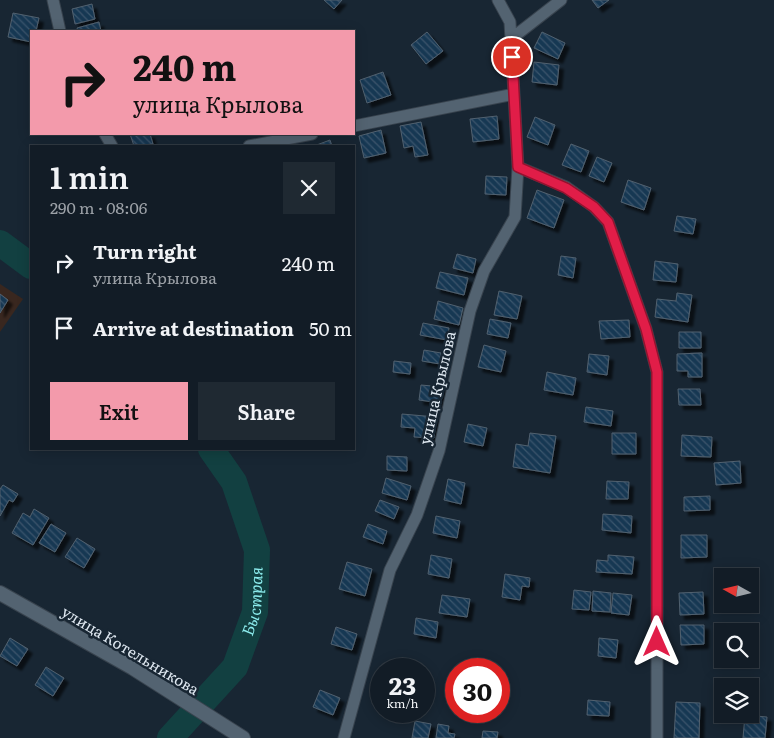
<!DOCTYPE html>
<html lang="en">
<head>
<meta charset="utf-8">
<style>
	:root { --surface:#121c26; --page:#1f2932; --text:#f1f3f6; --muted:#9ca1a7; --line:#313a43; --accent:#f39aab }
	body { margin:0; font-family:Literata,serif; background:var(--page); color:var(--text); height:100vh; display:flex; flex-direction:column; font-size:19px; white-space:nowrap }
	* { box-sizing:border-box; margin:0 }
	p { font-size:16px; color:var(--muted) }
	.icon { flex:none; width:28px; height:28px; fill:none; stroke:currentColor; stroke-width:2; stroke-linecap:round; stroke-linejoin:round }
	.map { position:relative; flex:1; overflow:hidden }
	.side { position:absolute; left:30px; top:145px; width:325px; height:305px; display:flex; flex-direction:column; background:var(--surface); border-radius:0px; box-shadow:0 2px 12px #0003,0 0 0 1px var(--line) }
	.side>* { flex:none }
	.top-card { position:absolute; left:30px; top:30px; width:325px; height:105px; border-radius:0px; box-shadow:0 2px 12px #0003,0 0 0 1px var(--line); background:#f39aab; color:#111; overflow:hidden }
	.needle { width:32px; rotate:278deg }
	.buttons { position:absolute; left:714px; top:568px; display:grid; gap:10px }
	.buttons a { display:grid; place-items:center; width:45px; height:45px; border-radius:0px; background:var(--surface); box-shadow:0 2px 12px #0003,0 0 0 1px var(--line); font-size:25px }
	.speed { position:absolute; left:370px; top:658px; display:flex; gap:10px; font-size:25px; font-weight:700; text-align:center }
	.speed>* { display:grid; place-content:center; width:65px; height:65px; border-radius:50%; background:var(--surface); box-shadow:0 2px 12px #0003,0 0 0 1px var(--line); line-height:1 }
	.speed small { font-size:12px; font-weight:400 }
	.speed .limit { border:8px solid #d22; background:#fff; color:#111 }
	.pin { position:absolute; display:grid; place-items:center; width:42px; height:42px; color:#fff; margin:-21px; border:2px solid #fff; border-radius:50%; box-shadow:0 1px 5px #0007 }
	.me { position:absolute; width:55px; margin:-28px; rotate:0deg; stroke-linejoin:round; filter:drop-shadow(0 0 4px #0008) }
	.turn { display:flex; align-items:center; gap:18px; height:105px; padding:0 20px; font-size:22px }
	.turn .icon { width:65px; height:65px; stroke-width:2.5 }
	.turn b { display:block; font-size:35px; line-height:42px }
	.round { display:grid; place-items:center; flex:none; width:52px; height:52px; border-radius:0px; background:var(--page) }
	.headline { display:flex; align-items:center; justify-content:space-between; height:85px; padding:0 20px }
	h1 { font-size:30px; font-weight:600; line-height:38px }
	.cta { display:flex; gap:10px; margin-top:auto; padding:10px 20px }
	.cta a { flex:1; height:58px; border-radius:0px; background:var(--accent); color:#111; font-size:20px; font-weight:600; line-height:58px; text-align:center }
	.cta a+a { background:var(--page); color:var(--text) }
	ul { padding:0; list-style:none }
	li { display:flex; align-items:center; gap:15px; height:65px; padding:0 20px }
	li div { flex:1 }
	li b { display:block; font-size:19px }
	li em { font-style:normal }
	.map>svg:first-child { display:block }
	.industrial { fill:#39271f }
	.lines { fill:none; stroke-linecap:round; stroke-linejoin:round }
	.river { stroke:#124041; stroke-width:26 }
	.building { fill:url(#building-back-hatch); stroke:#51616f; filter:url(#shadow) }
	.minor-casing { stroke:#38434e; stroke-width:13 }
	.tertiary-casing { stroke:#38434e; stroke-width:16 }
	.minor { stroke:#536371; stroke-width:11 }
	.tertiary { stroke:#536371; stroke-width:14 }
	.route-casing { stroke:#92132f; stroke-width:12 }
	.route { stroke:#e11d48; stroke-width:9 }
	.labels { text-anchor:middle; stroke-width:5; stroke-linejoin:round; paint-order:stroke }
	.street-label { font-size:15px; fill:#dfe8f1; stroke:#182633 }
	.water-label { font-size:16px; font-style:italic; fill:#8bebec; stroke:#182633 }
</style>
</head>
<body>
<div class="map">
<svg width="774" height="738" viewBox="0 0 774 738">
	<defs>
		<pattern id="building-back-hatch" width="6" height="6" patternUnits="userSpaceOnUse" patternTransform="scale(1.25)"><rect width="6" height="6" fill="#193853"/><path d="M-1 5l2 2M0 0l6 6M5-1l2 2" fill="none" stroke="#3a556c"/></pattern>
		<filter id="shadow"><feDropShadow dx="4.5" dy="4.5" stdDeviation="1" flood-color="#0009"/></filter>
	</defs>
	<rect width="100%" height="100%" fill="#182633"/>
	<path class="industrial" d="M0 284 23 299 0 332Z"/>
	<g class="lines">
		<g class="river">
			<path d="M0 243 31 266"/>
			<path id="s1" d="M170 738 235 667 255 612 257 550 234 482 211 449"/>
		</g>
	</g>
	<path class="building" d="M324 0H342L334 9Z
		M592 0H609L598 8Z
		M92 4 95 19 75 24 72 9Z
		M13 13 39 18 36 31H31V42L8 37Z
		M99 22 101 31H78L77 28Z
		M427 32 443 51 426 64 411 45Z
		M542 32 565 43 558 59 534 48Z
		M534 62 559 65 557 85 532 82Z
		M383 72 391 95 367 103 360 80Z
		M497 116 499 139 473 142 470 119Z
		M535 117 555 125 548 145 527 137Z
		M421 122 428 155 415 157 413 146 404 148 400 126Z
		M381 130 386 153 364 158 359 136Z
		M130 134H150L153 144 134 146Z
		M330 140 332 146H314Z
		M571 144 589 151 581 172 562 165Z
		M597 157 612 163 604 182 589 176Z
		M486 176 507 177 506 195 485 194Z
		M628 180 651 188 644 210 621 202Z
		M537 190 564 200 554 228 527 218Z
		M677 216 696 219 693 234 674 231Z
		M457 254 476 259 473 273 453 268Z
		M561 256 576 258 573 278 558 275Z
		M655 261 678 264 676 282 653 280Z
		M440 272 468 278 464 295 436 288Z
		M499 291 522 296 517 319 494 315Z
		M677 293 692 295 688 322 655 317 657 299 676 301Z
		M0 294 8 300 0 313Z
		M438 301 463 308 459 325 434 319Z
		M490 319 511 323 508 338 487 334Z
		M629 320 630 337 601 339 599 321Z
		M423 323 449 328 447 340 420 335Z
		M679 332H701V348H679Z
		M484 345 506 351 501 372 478 367Z
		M424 350 441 353 440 364 422 361Z
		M702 353V377H688V371H677V354Z
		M589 354 609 356 607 375 587 372Z
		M394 361 411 363 410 374 393 372Z
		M547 372 576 378 573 395 544 390Z
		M421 385 443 387 441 403 419 400Z
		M678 389H700L701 405H679Z
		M586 407 613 411 611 426 584 422Z
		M402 414 436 417 434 438 414 437 415 428 401 427Z
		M468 424 487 428 483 446 464 442Z
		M530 433 556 436 550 473 513 467 516 444 528 446Z
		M612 433H636V454H612Z
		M682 435 712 437 711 457 681 456Z
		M387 456 407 457V471L387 470Z
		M740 461 741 483 716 485 714 463Z
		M386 478 411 486 407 500 382 493Z
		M448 479 465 483 461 504 444 500Z
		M607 481 629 482 628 499H606Z
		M3 485 18 494 13 502 9 500 0 516V489Z
		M710 496V510L684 511V497Z
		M380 500 399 507 394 519 375 511Z
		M34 509 49 518 33 545 12 533 23 513 30 517Z
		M603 514 632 516 631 533 602 530Z
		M436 516 460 521 457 538 433 533Z
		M51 524 66 533 55 552 39 543Z
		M368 524 387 531 383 544 363 537Z
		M681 535H707V557L681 558Z
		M77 538 95 549 84 568 65 557Z
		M431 555 452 559 449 578 428 574Z
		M608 555 634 557 632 574 596 572 597 560 608 561Z
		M347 562 372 569 365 596 339 589Z
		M505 574 530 578 529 587 522 586 520 600 502 597Z
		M574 590 591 592 589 610 572 609Z
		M593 591 611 593 610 612 592 611Z
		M703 592 704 614 680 615 679 593Z
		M613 593 632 595 629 615 611 613Z
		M442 595 470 599 467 617 439 613Z
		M416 618 438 622 436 638 414 634Z
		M680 625H704V644L681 645Z
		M336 627 357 634 352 650 331 644Z
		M10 638 28 649 17 666 0 656Z
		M599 638 618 640 616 658 598 656Z
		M46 667 64 678 53 696 35 685Z
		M320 690 340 698 333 715 313 707Z
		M588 700 610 702 609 716 587 715Z
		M676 702 700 703 699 738H674Z
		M745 715 767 717 765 738H743Z
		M415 721 431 724 428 738H412Z
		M438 724 449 726 448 733 455 734 454 738H436Z
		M483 731 498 732 497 738H482Z"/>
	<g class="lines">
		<g class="minor-casing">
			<path id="minor" d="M53 0 60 31
				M511 39 561 0
				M354 126 514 94
				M105 134 112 146
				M249 146 312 134
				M518 167 566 187 594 207 608 222 646 329 657 372V738
				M344 738 390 570 417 515 439 451 470 311 484 271 515 217 518 167 510 22 498 0"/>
		</g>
		<g class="tertiary-casing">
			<path id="tertiary" d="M0 593 133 668 243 738"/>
		</g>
		<use href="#minor" class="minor"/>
		<use href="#tertiary" class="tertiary"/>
	</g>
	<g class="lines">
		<g class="route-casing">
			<path id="route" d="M512 57 518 167 566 188 594 207 608 222 646 329 657 372V642"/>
		</g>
		<use href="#route" class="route"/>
	</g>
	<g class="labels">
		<g class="street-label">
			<text transform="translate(438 388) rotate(-77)" y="5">улица Крылова</text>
			<text transform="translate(130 651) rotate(31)" y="5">улица Котельникова</text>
		</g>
		<g class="water-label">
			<text dy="6" stroke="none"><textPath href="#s1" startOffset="165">Быстрая</textPath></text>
		</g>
	</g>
</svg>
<div class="buttons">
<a><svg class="needle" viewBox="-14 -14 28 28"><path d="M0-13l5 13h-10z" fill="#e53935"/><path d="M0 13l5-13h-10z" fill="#9ca1a7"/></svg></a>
<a><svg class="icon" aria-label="search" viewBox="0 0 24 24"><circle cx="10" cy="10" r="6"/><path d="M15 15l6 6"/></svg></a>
<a><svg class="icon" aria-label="layers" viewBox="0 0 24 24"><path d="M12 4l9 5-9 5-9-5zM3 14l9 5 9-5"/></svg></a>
</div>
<div class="speed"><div>23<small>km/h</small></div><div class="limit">30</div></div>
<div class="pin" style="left:512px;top:57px;background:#d93025"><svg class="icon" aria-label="arrive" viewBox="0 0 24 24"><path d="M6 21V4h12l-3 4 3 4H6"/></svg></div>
<svg class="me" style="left:657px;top:642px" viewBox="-20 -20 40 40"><path d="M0-17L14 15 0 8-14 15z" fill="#e11d48" stroke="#fff" stroke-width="4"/></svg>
<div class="top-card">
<div class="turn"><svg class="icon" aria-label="right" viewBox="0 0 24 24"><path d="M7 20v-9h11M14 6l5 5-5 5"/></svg><div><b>240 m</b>улица Крылова</div></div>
</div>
<section class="side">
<div class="headline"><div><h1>1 min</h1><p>290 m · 08:06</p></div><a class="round"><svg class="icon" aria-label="close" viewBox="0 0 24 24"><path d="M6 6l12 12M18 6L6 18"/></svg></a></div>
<ul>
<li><svg class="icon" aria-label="right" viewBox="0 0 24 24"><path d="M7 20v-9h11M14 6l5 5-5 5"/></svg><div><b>Turn right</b><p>улица Крылова</p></div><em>240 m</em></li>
<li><svg class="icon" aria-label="arrive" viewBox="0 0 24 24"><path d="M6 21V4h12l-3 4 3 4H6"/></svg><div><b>Arrive at destination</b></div><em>50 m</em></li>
</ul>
<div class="cta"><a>Exit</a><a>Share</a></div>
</section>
</div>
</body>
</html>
